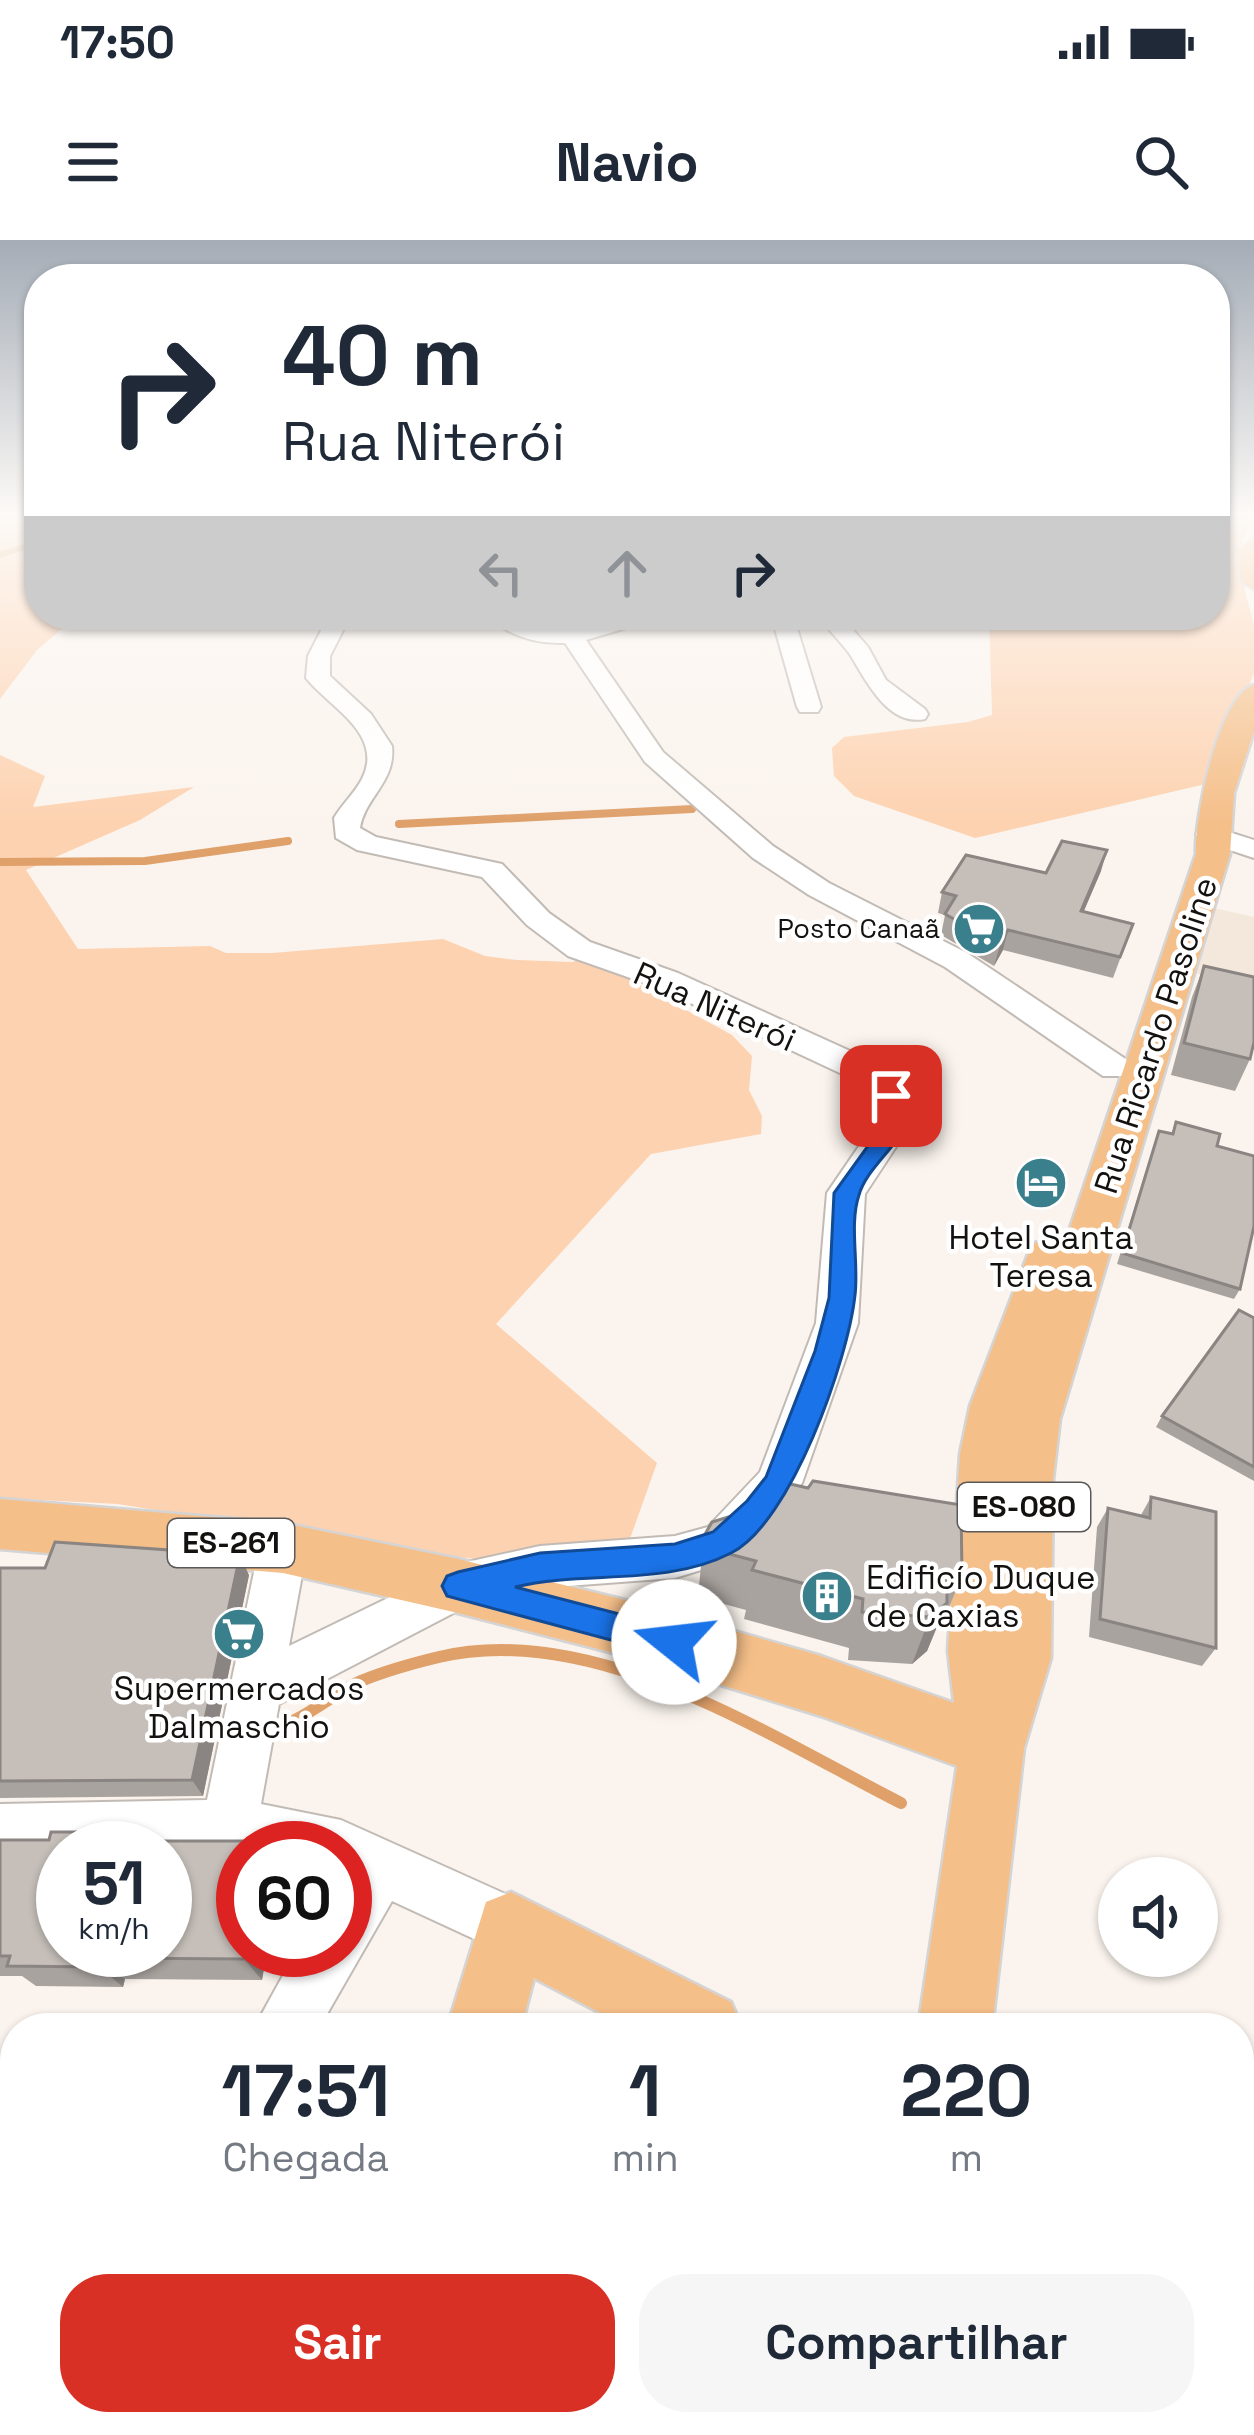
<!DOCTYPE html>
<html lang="pt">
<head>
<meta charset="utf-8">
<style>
	:root { --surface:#fff; --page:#f6f6f7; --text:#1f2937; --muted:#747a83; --accent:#d93025 }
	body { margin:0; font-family:"Space Grotesk",sans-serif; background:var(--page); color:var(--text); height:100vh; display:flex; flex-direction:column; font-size:45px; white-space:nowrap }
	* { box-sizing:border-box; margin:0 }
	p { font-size:39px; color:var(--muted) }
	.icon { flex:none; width:66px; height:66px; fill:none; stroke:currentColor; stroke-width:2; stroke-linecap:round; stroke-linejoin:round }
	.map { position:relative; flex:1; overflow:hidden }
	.drawer { position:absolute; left:0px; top:1773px; width:1254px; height:423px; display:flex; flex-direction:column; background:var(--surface); border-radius:48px 48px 0 0; box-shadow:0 3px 9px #0004 }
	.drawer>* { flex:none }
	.hud { position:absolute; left:24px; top:24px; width:1206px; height:366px; border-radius:48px; box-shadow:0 3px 9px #0004; background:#fff; color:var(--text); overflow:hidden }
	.tools { position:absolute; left:1098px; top:1617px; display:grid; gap:24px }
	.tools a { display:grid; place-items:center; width:120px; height:120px; border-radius:50%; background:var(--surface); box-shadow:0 3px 9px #0004; font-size:60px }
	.speed { position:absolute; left:36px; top:1581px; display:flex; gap:24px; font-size:60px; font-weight:700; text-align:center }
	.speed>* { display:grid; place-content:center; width:156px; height:156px; border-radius:50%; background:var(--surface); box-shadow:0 3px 9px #0004; line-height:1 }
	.speed small { font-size:30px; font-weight:400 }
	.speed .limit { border:18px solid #d22; background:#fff; color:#111 }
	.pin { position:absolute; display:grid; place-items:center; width:102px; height:102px; color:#fff; margin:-51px; border-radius:24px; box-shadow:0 6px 18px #0006 }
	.me { position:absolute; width:132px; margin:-66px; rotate:286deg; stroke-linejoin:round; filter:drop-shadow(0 0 9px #0008) }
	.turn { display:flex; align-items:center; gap:42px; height:252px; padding:0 60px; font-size:54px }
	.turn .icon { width:156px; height:156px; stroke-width:2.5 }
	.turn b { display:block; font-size:84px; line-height:102px }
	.lanes { display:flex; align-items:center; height:114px; padding:0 60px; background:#0003; justify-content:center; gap:60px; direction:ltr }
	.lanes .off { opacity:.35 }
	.eta { display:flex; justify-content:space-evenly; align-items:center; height:204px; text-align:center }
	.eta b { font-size:72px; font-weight:700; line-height:84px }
	.primary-button { display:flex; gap:24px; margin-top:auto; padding:24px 60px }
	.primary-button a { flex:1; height:138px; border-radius:48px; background:var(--accent); color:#fff; font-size:48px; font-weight:700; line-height:138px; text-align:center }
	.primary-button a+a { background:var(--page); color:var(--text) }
	.status { display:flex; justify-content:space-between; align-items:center; height:84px; padding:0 60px; background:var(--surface); direction:ltr }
	.status svg { height:33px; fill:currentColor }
	header { display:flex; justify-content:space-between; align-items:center; height:156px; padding:0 60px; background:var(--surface); font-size:54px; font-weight:700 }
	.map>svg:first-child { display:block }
	.built { fill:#f4e7dc }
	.green { fill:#fdd2b0 }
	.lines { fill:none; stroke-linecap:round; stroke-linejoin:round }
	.stream-far2 { stroke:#dfa06a; stroke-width:6 }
	.stream-far1 { stroke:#dfa06a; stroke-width:8 }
	.stream { stroke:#dfa06a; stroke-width:12 }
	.minor-casing { stroke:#c2bbb5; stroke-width:4 }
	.major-casing { stroke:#d5d4d4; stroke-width:5 }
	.minor { fill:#fff; fill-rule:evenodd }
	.major { fill:#f5bf89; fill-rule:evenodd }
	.wall { fill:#a9a39f }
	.shaded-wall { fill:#8a8582 }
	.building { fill:#c5beb9; stroke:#8a8582; stroke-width:3; fill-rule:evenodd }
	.route { fill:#1a73e8; stroke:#114b97; stroke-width:3 }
	.labels { text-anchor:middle; stroke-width:9; stroke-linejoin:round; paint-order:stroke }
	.far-poi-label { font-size:27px; fill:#141210; stroke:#fff; text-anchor:end }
	.shield { fill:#fff; stroke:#5a5958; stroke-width:3 }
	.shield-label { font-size:30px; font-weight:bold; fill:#141210 }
	.street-label { font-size:33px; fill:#141210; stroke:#fff }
	.poi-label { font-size:33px; fill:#141210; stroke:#fff }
</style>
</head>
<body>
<div class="status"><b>17:50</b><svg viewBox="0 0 49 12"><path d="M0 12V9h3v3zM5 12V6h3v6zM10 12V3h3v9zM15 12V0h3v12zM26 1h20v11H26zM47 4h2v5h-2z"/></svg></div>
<header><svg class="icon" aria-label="menu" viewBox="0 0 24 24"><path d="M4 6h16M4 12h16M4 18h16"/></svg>Navio<svg class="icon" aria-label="search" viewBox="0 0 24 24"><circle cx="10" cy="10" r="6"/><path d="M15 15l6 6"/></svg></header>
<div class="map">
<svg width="1254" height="2195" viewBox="0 0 1254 2195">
	<rect width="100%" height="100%" fill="#fbf4ee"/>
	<path class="built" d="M1209 667 1254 677V746L1190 732Z"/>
	<path class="green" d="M0 277H39V375H78L37 410 0 459Z
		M1215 277H1254L1242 303 1245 351 1254 385V433L1210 543 975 598 854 556 834 536 832 508 844 497 968 482 992 475 989 375H1215Z
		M0 515 45 536 33 567 194 547 140 580 26 630 78 709 210 706 226 713H272L443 699 485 716 517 720 572 722 589 717 732 795 752 816 749 850 762 876 761 894 651 914 496 1084 657 1223 626 1310 490 1320 431 1315 118 1264 0 1258Z"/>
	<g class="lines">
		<path class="stream-far2" d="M0 315 39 302"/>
		<path class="stream-far1" d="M399 584 692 569
			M0 622 145 621 288 601"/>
		<path class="stream" d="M263 1490C297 1487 330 1455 361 1441 385 1431 414 1423 439 1417 594 1380 769 1496 901 1563"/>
		<g class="minor-casing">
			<path id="minor" d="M329 375H351L330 416V436L371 474 392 506C396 542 365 557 360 588L376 597 502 624 549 673 590 702 678 733 881 825 909 856 915 878 865 954 858 1083 802 1243 740 1318 675 1338 540 1348 467 1366 279 1464 261 1564 341 1580 532 1666 540 1687 532 1708 511 1716 392 1661 319 1788H254L297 1710H345V1608H243V1618L165 1615V1608H63V1617L0 1620V1564L207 1560 259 1308 266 1293 283 1287 300 1293 307 1308 289 1406 458 1324 540 1306 675 1296 708 1287 760 1232 816 1083 827 953 879 877 874 859 857 841 656 747 568 716 527 685 482 637 357 610 336 598 334 578C342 564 355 553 362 539 385 494 329 467 306 438L308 416Z
				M487 375C512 375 528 388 553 389 593 391 630 375 670 375L586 400 663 512 773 606 829 643 967 713 1127 820 1132 828 1127 836H1103L945 727 809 655 753 618 645 522 565 403C535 404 508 396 487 375Z
				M771 375H793L821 467 818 472H800L797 467Z
				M817 375H840L868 407 886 440 925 469 928 474 925 479C887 487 865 438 849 413 839 400 827 388 817 375Z
				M1210 586 1254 600V618L1200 600 1196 594 1200 588Z
				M1254 1885V1951L1239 1958V1891Z
				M30 2181H104L98 2195H25Z"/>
		</g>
		<g class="major-casing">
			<path id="major" d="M1254 298V349L1241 341 1238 310Z
				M1254 445V491L1234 553 1230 614 1060 1179 1053 1239 1051 1418 1024 1508 992 1788H918L957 1526 821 1476 637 1419 458 1373 283 1333 0 1309V1259L283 1283 458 1319 637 1363 821 1416 954 1463 948 1411 960 1214 970 1166 1032 1004 1049 999 1065 1003 1196 614C1194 580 1219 454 1254 445Z
				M511 1652 731 1762 742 1788H629L534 1738 521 1788H447L486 1662Z
				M333 2181H421L417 2195H329Z
				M873 2181H961L960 2195H872Z"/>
		</g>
		<use href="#minor" class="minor"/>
		<use href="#major" class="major"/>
	</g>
	<path class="wall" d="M1101 631 1083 672 1133 684 1113 738 1003 710 994 726 941 695 945 675 938 673 942 652 1046 633Z
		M1204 726 1250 819 1235 851 1171 835 1192 757Z
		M1176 882 1217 906 1240 1049 1234 1059 1117 1024 1155 902 1159 891 1171 894Z
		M1254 1078V1241L1156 1187 1162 1176Z
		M1151 1257 1216 1408 1202 1426 1089 1397 1097 1287 1108 1268 1141 1275Z
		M704 1296 962 1336 942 1384H938L927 1411 912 1424 848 1420 849 1408 744 1379 746 1370 709 1360 710 1350 699 1346Z
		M0 1328 249 1335 203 1556 0 1558Z
		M0 1600 266 1601 271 1608H243V1710H267L262 1740 125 1739 123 1747 36 1746 22 1736H0Z"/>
	<path class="shaded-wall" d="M1107 610 1101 631 1075 692 1081 671Z
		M1008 690 1003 710 994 726 1000 705Z
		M240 1315 249 1335 203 1556 192 1540Z
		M947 1363 927 1411 912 1424 930 1377Z
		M246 1710H267L262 1740 244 1719Z
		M101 1718 125 1739 123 1747 99 1727Z"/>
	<path class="building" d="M1062 601 1107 610 1081 671 1133 684 1120 717 1008 690 1000 705 945 674 956 656 942 652 966 615 1046 633Z
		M1204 726 1254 737V802L1250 819 1184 803Z
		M1176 882 1220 894 1217 906 1254 916V986L1240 1049 1122 1013 1159 891 1173 894Z
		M1239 1070 1254 1078V1227L1162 1176Z
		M777 1241 808 1248 813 1241 961 1265 962 1336 947 1333V1363L930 1377 862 1372 863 1359 752 1330 756 1321 714 1310 719 1301 704 1296 712 1282 751 1270Z
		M1151 1257 1216 1272V1408L1100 1379 1108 1268 1150 1278Z
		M55 1302 240 1315 192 1540 0 1541V1328H45Z
		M51 1592H131L129 1601H266L265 1608H243V1710H246L244 1719 101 1718 99 1727 7 1726 10 1716H0V1600H49ZM63 1608H165V1710H63Z"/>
	<linearGradient id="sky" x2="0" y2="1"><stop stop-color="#a4acb6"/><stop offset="0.47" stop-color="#fdfaf7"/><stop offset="1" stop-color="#fdfaf7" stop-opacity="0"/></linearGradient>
	<rect width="1254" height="584" fill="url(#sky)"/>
	<path class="route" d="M891 849 902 856 908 878C899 907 867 927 859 955 849 984 859 1024 855 1055 848 1120 791 1283 731 1313 665 1347 585 1330 515 1347L685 1391 690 1402 685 1413 674 1417 447 1356 442 1346 447 1336 458 1332 540 1313 675 1304 713 1292 747 1261 766 1237 815 1111 829 1058 834 953 881 888 885 878 880 856Z"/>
	<defs>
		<g id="supermarket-disc" transform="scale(2.7)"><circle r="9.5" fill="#3a7f8c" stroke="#fff"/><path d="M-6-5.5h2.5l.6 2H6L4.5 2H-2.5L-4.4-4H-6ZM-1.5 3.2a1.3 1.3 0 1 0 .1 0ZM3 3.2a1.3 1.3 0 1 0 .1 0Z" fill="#fff"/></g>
		<g id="hotel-disc" transform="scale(2.7)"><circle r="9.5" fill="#3a7f8c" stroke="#fff"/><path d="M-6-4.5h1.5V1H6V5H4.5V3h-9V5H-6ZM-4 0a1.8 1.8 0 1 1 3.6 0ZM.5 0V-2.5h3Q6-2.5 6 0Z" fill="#fff"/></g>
		<g id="building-disc" transform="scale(2.7)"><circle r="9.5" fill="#3a7f8c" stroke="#fff"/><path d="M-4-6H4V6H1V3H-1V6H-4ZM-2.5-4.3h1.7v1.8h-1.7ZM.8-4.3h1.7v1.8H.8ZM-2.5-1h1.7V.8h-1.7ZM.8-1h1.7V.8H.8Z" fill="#fff"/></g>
	</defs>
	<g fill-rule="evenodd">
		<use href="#supermarket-disc" x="979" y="689"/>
		<use href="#hotel-disc" x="1041" y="943"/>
		<use href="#building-disc" x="827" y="1356"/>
		<use href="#supermarket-disc" x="239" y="1394"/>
	</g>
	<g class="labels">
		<g class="far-poi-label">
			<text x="940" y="698">Posto Canaã</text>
		</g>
		<g class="shield">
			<rect x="958" y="1243" width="132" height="48" rx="9"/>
			<rect x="168" y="1279" width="126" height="48" rx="9"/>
		</g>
		<g class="shield-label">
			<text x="1024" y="1277">ES-080</text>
			<text x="231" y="1313">ES-261</text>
		</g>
		<g class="street-label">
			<text transform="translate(715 766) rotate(24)" y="12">Rua Niterói</text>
			<text transform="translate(1155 795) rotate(-72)" y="12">Rua Ricardo Pasoline</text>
		</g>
		<g class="poi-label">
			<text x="1041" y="1009">Hotel Santa<tspan x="1041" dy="38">Teresa</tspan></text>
			<text x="866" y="1349" text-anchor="start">Edificío Duque<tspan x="866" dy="38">de Caxias</tspan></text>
			<text x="239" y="1460">Supermercados<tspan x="239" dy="38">Dalmaschio</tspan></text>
		</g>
	</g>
</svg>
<div class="tools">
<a><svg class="icon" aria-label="sound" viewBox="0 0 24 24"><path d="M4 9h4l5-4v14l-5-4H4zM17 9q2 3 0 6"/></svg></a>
</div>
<div class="speed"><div>51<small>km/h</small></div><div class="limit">60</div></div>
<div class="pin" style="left:891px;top:856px;background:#d93025"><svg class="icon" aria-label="arrive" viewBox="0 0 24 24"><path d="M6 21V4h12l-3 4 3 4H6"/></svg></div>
<svg class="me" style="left:674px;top:1402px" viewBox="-20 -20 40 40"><circle r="19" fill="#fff"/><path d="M0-13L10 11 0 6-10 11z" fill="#1a73e8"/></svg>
<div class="hud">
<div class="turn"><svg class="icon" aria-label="right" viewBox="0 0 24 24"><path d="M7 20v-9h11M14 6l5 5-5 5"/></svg><div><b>40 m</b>Rua Niterói</div></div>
<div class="lanes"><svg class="icon off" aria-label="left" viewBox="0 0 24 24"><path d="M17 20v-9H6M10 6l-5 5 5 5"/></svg><svg class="icon off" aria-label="ahead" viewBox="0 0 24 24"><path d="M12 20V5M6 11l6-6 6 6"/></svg><svg class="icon" aria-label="right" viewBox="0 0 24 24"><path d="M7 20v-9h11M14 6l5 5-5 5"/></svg></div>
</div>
<section class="drawer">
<div class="eta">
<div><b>17:51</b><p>Chegada</p></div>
<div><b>1</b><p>min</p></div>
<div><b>220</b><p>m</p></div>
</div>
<div class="primary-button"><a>Sair</a><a>Compartilhar</a></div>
</section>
</div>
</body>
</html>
